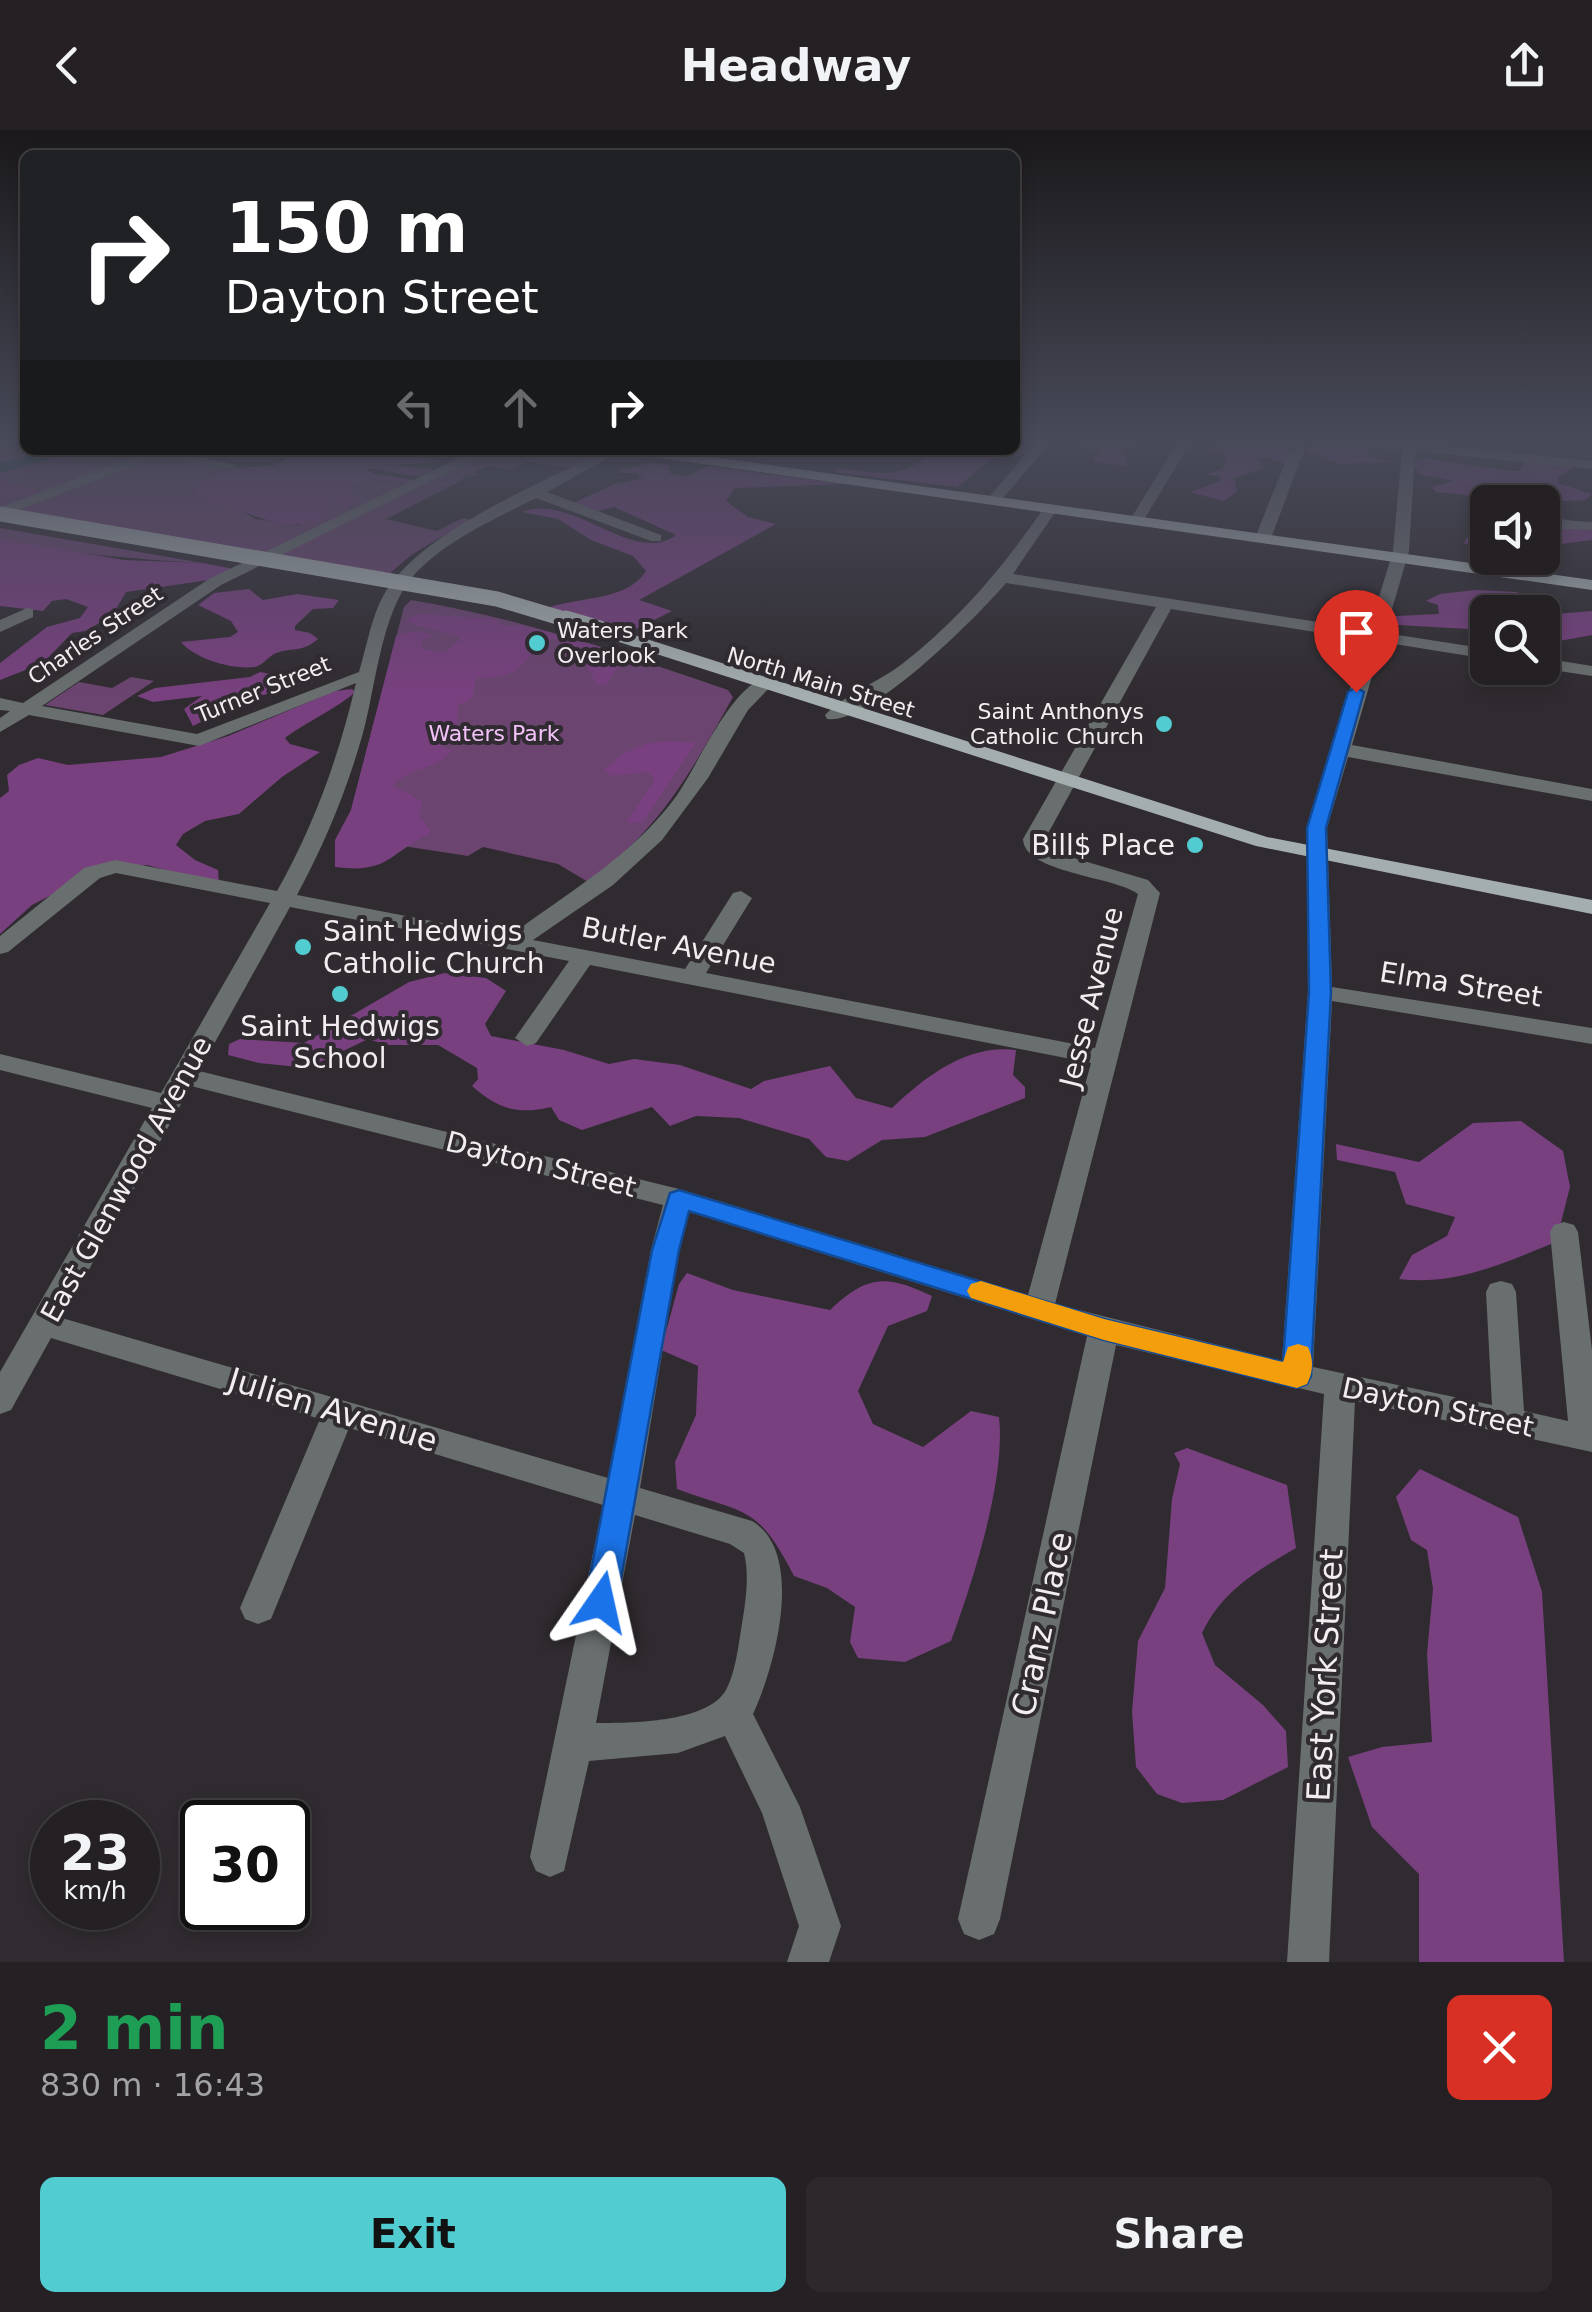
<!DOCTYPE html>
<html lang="en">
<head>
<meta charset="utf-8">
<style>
	:root { --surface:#242024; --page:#2c282c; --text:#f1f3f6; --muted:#a3a3a6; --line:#413e41; --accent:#51ccd1 }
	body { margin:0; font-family:"DejaVu Sans",sans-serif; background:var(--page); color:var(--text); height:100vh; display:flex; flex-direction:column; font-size:38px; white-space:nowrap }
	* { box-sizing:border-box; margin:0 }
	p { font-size:32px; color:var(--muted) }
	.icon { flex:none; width:55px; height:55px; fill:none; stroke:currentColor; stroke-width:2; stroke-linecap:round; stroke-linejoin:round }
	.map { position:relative; height:1832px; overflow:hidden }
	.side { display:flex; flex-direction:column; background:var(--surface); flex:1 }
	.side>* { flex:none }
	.guide { position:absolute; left:20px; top:20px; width:1000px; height:305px; border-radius:15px; box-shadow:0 5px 15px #0003,0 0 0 2px var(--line); background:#202124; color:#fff; overflow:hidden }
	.buttons { position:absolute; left:1470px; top:355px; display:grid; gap:20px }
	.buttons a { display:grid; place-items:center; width:90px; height:90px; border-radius:15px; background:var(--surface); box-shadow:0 5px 15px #0003,0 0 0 2px var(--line); font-size:50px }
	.speed { position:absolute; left:30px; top:1670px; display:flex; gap:20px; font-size:50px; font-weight:700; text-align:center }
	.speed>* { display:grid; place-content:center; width:130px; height:130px; border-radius:50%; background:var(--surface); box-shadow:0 5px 15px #0003,0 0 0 2px var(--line); line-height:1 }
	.speed small { font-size:25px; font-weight:400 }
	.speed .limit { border:5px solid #111; border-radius:15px; background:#fff; color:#111 }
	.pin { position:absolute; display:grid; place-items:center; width:85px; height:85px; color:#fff; margin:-102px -42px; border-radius:50% 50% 50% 0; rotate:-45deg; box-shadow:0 0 10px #0007 }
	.pin .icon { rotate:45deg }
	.me { position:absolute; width:110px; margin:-55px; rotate:11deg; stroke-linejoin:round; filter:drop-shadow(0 0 8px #0008) }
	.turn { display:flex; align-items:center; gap:35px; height:210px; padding:0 40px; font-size:45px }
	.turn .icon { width:130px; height:130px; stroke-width:2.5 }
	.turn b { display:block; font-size:70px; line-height:85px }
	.lanes { display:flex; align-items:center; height:95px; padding:0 40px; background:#0003; justify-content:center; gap:50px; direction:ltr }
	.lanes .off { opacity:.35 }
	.round { display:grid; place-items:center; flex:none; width:105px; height:105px; border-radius:15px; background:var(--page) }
	.summary { display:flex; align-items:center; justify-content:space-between; height:170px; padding:0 40px }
	h1 { font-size:60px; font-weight:600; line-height:75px; color:#1e9e55 }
	.primary-button { display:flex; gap:20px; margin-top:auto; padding:20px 40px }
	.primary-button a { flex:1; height:115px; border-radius:15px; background:var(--accent); color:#111; font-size:40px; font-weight:600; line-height:115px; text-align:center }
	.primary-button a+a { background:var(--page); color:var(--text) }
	header { display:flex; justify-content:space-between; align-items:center; height:130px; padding:0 40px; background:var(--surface); font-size:45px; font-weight:600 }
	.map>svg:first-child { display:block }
	.green { fill:#6b4470 }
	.forest { fill:#78407f }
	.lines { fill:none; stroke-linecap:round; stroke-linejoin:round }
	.river { fill:#1c4749; fill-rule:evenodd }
	.minor { fill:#696e6e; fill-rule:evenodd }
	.major { fill:#a5aeae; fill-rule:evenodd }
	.major-bridge-far1 { stroke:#a5aeae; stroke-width:15 }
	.major-bridge { stroke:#a5aeae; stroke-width:19 }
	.route { fill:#1a73e8; stroke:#114b97; stroke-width:2.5 }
	.slow { fill:#f59e0b }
	.poi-dot { fill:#51ccd1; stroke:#302b30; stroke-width:4 }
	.labels { text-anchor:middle; stroke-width:8; stroke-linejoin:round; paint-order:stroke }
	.far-poi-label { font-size:22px; fill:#f1edf1; stroke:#302b30; text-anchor:start }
	.far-street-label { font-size:22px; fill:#f1edf1; stroke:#302b30 }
	.far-park-label { font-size:22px; fill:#f2c2f8; stroke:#302b30 }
	.poi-label { font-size:28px; fill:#f1edf1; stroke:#302b30; text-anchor:end }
	.street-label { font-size:28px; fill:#f1edf1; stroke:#302b30 }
	.near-street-label { font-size:32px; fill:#f1edf1; stroke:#302b30 }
</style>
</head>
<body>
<header><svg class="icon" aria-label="back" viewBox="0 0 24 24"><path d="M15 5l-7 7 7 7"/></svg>Headway<svg class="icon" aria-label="share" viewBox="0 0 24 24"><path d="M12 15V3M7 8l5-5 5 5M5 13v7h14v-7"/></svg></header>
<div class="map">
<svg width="1592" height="1832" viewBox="0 0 1592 1832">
	<rect width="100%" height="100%" fill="#302b30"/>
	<path class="green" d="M0 310H25V320H156L228 338 196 352 194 360 201 369 240 380 256 389 298 395 324 380 332 368 352 363 357 352 369 349 410 354 265 424 13 383 26 374 0 381Z
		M494 320 602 322 576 338 526 332 510 340 490 336 474 342 479 345 467 346 452 356 437 358 449 357 386 389 437 401 463 388 470 390 411 425 388 445 275 426Z
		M0 398 203 433C134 429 68 424 0 409Z
		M411 470C521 488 623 524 728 560L733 567C690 644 661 698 588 752L558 734 483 717 468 726 344 707 404 477Z
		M131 547 154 551 103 585 45 575 79 552 112 558Z"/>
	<path class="forest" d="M1015 310H1034L1022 326 998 324 957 357 834 342 837 338C873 343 906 352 932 320H1015Z
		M1157 310 1124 318 1127 336 1094 332V327L1103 321 1054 311 1179 310Z
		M1227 310H1262L1289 316 1286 335 1269 328H1257L1263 338 1234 348 1237 362 1224 371 1190 362 1220 351 1221 347 1206 344 1220 340 1226 332 1225 324 1208 320Z
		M1323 311 1362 316 1371 327 1393 332 1341 334 1308 322 1311 316H1322Z
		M27 320H101L17 343 5 351 41 362 29 368 0 366V329Z
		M303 320H480L463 326 418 324 413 326 441 332 393 335 432 339C418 355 387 337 366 339L375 344 415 350 410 354C390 352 369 344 353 357L357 370 345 379 332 369 323 387C289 402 270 391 238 380 222 374 207 375 194 363L196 352 228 338 273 336Z
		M1425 328 1510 341H1520L1525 331 1563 333 1572 338 1557 348 1558 353 1592 364 1585 370 1559 371 1563 389 1592 394V410L1560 414 1543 411 1542 372H1488L1487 421 1464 413 1470 403V377L1486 367 1436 362 1431 357 1454 351 1421 345 1411 333Z
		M649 333 670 335 669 343 685 347 708 336 843 354 735 358 726 371 748 387 776 394 639 470 672 481 622 506 540 481C570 466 627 473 646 441L633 426 591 410 558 389 522 382C573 362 633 437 676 405L614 377 594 382 571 374 615 354 642 349 637 343H620L621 340Z
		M0 409 124 430 203 433 239 440 209 450 126 462 112 486 85 501 72 503 43 533 0 550V533L47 497 80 488 88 477 66 469 52 471 43 481 0 476Z
		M249 459 263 470 297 464 339 470 333 478 313 479 295 496V500L310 503 318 509C301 524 291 516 274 524 267 528 263 535 255 537 233 540 195 529 181 512L230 507 238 502 231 491 198 475 214 463Z
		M1475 460 1516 462 1531 468 1536 482H1488L1487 500 1398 495 1390 491 1396 486 1439 484 1438 475 1426 471 1440 464Z
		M1592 481V505L1543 514V485Z
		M418 484 496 489 503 496 523 495 627 524 606 555H597L577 517 554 510 527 512 532 523C520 545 499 548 476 548L472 568 458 575 457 602H441V616L452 621C432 643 408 636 393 656L422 671 419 684 431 703C388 723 390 744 335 737V710L351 680 396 506 411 501 436 504 421 511 423 519 444 523 462 508 403 491Z
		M260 542 314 552 289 556 276 563 227 570 221 573 224 581 193 596 184 579 202 566 153 572 137 566 155 558 250 547Z
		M352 559 355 562C338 578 306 592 285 608L290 614 320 622 282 647 239 684 205 691 183 704 176 715 195 730 218 740 219 754 147 735 103 738 32 775 0 804V668L9 661 7 645 19 635 38 628 68 635 161 627 228 606 335 561Z
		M667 611 696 613 643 692 626 693 655 649 647 642 613 646 603 641 624 623 646 614Z
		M445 843 486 848 506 861 485 894 491 906 564 920 609 934 634 929 680 935 751 959 764 951 830 936 856 968 892 978C926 946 967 914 1016 920L1013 945 1025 957V968L925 1007 882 1010 848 1031 826 1027 809 1009 739 988 696 986 670 996 652 977 582 1000 559 990 551 977C518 985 498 979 472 956L478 949 477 938 438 915H388L368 909 308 938 259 933 228 925 229 914 240 909 304 913 409 852Z
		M1521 991 1563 1021 1570 1057 1556 1112C1504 1133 1455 1156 1399 1149L1412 1125 1447 1106 1455 1087 1406 1074 1395 1042 1337 1030 1336 1014 1419 1032 1473 993Z
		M687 1143 733 1160 830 1180C867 1145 886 1144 932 1166L927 1181 888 1196 858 1261 873 1294 923 1317 971 1281 999 1287C1006 1349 973 1451 951 1511L905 1532 858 1528 850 1512 855 1477 827 1458 794 1446C757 1374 747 1385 677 1359L675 1332 696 1285 698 1236 661 1220 679 1154Z
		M1187 1318 1287 1355 1296 1418C1257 1441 1223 1460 1202 1503L1215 1535 1263 1575 1286 1601 1288 1637 1223 1670 1182 1673 1157 1664 1136 1637 1132 1582 1138 1511 1165 1458 1172 1369 1180 1334 1174 1323Z
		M1420 1339 1518 1387 1542 1462 1564 1832H1419V1744L1372 1697 1348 1627 1382 1617 1432 1612 1427 1524 1433 1459 1427 1420 1411 1410 1396 1367Z"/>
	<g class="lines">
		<path class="river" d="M51 320H81L0 343V333Z"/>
		<path class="minor" d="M1038 310H1052L999 373H989V367Z
			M1179 310H1192L1142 393H1132L1130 390Z
			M1294 310H1308L1271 408 1258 411 1255 408Z
			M1336 310H1415V313L1592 331V339L1415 321 1409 421 1385 503 1488 519V529L1382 512 1352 615 1592 659V671L1348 627 1327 698 1332 857 1592 898V914L1332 871 1313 1237 1492 1275 1486 1162 1490 1154 1501 1151 1512 1154 1516 1162 1524 1281 1568 1291 1550 1102 1554 1095 1564 1092 1574 1095 1578 1102 1592 1220V1322L1355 1271 1329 1832H1287L1324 1264 1116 1215 1000 1789 994 1804 979 1810 964 1804 958 1789 1087 1206 689 1082 679 1120 640 1358 752 1391C806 1423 775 1537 753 1584L800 1677 841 1796 829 1832H787L799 1796 762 1683 725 1606 678 1623 589 1631 564 1741 550 1747 536 1741 530 1727 603 1375 349 1298 271 1489 258 1494 245 1489 240 1478 320 1289 51 1208 11 1280 0 1284V1242L152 978 0 940V924L161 963 270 773 116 743 100 748 8 822 0 824V806L84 738 115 730 277 761C314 696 339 626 356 553L199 616 29 585 0 602V588L10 581 0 580V568L23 573 209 449 475 320H493L221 455 42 576 197 604 359 542C367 516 372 483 386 461 424 400 542 353 606 320H623L547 362 661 405V411H651L536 368C495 389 446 410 414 445 381 482 376 556 363 603 347 660 325 713 297 765L510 806C569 761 630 728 675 668 698 636 729 558 766 547L775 552 748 580 708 648 662 710 613 755 533 810 685 839 733 763 741 761 752 768 706 843 1095 918 1138 764C1114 746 1024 743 1023 709L1156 477 1006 453C979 485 869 596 827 589L825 585C845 564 879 552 902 534 961 488 1004 436 1046 375L1051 374 1058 378 1013 444 1369 500 1393 421 1402 320 1342 314ZM1171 479 1365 510 1307 698 1308 862 1282 1231 1055 1174 1160 763 1148 750 1057 723 1045 715V709ZM290 777 569 831 515 908 527 916 536 913 590 835 1091 933 1028 1165 679 1059 199 941ZM191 956 663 1075 651 1120 608 1348 62 1188ZM635 1385 730 1414 744 1423C750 1447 745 1475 741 1500 738 1519 735 1543 726 1560 707 1593 630 1593 596 1593Z
			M150 320H169L236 335 229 339 156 327 0 387V378Z
			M1542 389 1592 392V400L1542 398Z
			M27 478 33 479V487L0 502V490Z
			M1542 528 1592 536V546L1539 538H1542Z"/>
		<path class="major" d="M626 320H662L1592 450V460L633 324Z
			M594 496H606L1267 707 1592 770V784L1256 716 594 504Z"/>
		<path class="major-bridge-far1" d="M0 384 497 469 574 492"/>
		<path class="major-bridge" d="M566 490 600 500"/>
	</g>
	<linearGradient id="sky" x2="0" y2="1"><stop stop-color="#1a181a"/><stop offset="0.55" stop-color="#484a59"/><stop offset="1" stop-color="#484a59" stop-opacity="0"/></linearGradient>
	<rect width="1592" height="566" fill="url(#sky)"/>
	<path class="route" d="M1356 557 1364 562 1326 698 1331 862 1311 1246 1307 1254 1297 1258 1104 1210 689 1081 679 1120 617 1472 613 1483 601 1487 590 1483 585 1472 652 1120 670 1063 679 1060 1104 1189 1283 1232 1309 862 1307 698 1348 562Z"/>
	<path class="slow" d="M981 1151 1104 1189 1283 1232 1288 1217 1298 1214 1308 1217C1314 1229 1313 1243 1307 1254L1297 1258 1104 1210 971 1168 967 1161 971 1154Z"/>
	<g class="poi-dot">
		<circle cx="537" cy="513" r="10"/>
		<circle cx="1164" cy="594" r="10"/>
		<circle cx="1195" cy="715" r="10"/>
		<circle cx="303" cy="817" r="10"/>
		<circle cx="340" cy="864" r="10"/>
	</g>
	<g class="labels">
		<g class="far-poi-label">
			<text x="557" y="508">Waters Park<tspan x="557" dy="25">Overlook</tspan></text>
			<text x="1144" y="589" text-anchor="end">Saint Anthonys<tspan x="1144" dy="25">Catholic Church</tspan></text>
		</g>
		<g class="far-street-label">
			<text transform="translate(95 505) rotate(-34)" y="8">Charles Street</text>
			<text transform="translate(821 552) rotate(17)" y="8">North Main Street</text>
			<text transform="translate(263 559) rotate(-22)" y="8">Turner Street</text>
		</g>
		<g class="far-park-label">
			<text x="494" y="611">Waters Park</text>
		</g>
		<g class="poi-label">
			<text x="1175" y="725">Bill$ Place</text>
			<text x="323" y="811" text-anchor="start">Saint Hedwigs<tspan x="323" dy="32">Catholic Church</tspan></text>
			<text x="340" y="906" text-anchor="middle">Saint Hedwigs<tspan x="340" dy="32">School</tspan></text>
		</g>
		<g class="street-label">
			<text transform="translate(679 815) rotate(11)" y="10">Butler Avenue</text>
			<text transform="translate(1461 854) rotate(9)" y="10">Elma Street</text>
			<text transform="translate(1091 867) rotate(-76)" y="10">Jesse Avenue</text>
			<text transform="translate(541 1034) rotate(14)" y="10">Dayton Street</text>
			<text transform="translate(126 1049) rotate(-61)" y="10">East Glenwood Avenue</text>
			<text transform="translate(1438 1277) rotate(12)" y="10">Dayton Street</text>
		</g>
		<g class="near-street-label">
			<text transform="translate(333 1280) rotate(17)" y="11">Julien Avenue</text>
			<text transform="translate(1042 1494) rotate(-78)" y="11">Cranz Place</text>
			<text transform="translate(1325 1545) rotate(-87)" y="11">East York Street</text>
		</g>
	</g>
</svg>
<div class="buttons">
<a><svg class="icon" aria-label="sound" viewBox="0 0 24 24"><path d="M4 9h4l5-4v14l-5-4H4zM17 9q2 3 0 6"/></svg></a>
<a><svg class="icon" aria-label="search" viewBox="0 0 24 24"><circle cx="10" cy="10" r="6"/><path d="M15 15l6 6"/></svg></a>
</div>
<div class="speed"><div>23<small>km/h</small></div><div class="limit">30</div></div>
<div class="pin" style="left:1356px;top:562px;background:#d93025"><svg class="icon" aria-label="arrive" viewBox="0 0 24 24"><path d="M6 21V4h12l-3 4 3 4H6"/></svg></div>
<svg class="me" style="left:601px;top:1472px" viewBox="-20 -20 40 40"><path d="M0-17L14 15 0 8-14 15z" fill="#1a73e8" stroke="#fff" stroke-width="4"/></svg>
<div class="guide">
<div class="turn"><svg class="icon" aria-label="right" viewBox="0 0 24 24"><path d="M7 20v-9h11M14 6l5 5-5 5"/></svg><div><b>150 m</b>Dayton Street</div></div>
<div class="lanes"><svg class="icon off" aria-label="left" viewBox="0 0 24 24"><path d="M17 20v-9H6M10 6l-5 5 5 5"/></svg><svg class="icon off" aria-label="ahead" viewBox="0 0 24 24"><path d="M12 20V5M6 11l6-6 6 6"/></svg><svg class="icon" aria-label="right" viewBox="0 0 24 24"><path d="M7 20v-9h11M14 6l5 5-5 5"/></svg></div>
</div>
</div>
<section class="side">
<div class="summary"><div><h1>2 min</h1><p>830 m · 16:43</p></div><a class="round" style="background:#d93025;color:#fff"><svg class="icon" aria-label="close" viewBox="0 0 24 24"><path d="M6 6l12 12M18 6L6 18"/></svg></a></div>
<div class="primary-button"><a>Exit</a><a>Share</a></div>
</section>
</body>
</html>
